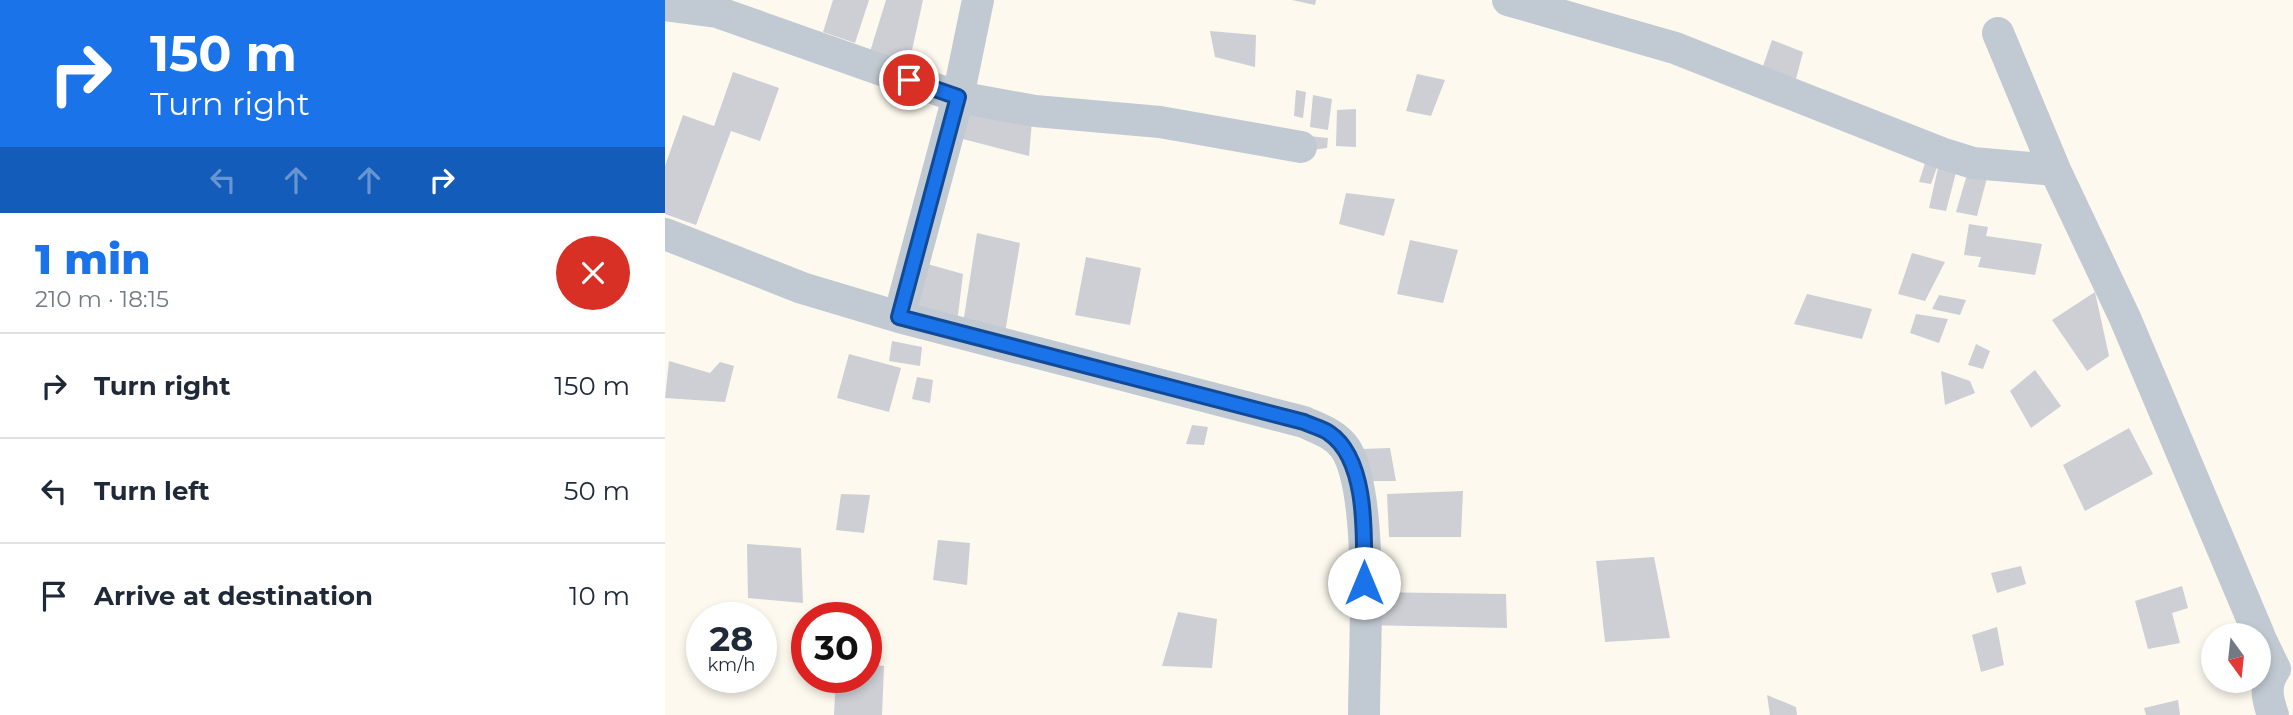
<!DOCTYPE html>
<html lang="en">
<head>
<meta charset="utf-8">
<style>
	:root { --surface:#fff; --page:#f6f6f7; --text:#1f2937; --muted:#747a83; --line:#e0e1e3; --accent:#1a73e8 }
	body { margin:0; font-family:Montserrat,sans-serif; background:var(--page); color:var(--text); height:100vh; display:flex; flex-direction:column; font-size:26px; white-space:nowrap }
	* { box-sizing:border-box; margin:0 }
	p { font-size:23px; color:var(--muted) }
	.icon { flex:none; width:38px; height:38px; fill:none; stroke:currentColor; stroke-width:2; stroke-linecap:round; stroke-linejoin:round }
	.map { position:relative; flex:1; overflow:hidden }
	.panel { display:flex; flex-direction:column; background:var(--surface); width:665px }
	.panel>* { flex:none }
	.hud { background:#1a73e8; color:#fff; overflow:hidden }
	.needle { width:46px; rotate:165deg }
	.controls { position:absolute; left:1536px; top:623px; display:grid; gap:14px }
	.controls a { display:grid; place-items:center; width:70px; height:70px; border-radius:50%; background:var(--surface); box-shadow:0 4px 10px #0003; font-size:35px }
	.speed { position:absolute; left:21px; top:602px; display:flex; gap:14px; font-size:35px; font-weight:700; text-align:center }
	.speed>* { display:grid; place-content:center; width:91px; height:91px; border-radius:50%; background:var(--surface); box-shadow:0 4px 10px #0003; line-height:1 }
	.speed small { font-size:18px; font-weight:400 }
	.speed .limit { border:10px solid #d22; background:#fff; color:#111 }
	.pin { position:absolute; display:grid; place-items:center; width:60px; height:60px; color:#fff; margin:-30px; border:4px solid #fff; border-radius:50%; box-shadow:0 2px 7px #0007 }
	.me { position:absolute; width:77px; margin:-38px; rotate:0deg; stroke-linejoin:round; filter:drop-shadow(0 0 5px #0008) }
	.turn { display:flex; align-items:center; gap:24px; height:147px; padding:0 35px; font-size:32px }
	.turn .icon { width:91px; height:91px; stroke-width:2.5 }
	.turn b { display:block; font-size:49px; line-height:60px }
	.lanes { display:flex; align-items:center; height:66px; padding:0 35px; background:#0003; justify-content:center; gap:35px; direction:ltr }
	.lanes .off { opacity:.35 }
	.round { display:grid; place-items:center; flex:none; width:74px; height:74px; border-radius:37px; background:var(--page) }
	.head { display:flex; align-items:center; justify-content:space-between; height:119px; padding:0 35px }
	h1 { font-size:42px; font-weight:800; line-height:52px; color:var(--accent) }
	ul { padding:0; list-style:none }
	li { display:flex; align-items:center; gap:21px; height:105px; padding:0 35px; border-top:2px solid var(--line) }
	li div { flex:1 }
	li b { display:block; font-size:26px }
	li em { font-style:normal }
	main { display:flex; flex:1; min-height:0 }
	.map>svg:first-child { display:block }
	.commercial { fill:#fdf9ef; fill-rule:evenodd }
	.building { fill:#cdcfd5 }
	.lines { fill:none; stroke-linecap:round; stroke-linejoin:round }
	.minor { stroke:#c1cad2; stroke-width:32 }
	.route-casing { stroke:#114b97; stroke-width:18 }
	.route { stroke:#1a73e8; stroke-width:12 }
</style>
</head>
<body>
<main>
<section class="panel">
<div class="hud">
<div class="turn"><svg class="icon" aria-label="right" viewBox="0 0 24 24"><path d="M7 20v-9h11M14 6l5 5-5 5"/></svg><div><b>150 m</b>Turn right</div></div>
<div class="lanes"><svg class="icon off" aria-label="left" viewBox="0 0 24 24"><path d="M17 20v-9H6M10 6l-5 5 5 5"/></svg><svg class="icon off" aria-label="ahead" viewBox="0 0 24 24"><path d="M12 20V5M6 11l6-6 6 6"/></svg><svg class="icon off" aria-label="ahead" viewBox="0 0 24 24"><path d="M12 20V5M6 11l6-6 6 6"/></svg><svg class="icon" aria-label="right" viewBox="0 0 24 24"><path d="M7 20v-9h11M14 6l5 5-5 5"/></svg></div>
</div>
<div class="head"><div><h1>1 min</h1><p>210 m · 18:15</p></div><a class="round" style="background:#d93025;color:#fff"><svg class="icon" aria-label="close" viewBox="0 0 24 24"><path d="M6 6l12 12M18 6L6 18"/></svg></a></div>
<ul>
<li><svg class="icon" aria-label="right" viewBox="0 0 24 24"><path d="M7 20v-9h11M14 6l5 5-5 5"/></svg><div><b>Turn right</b></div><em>150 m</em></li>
<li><svg class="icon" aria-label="left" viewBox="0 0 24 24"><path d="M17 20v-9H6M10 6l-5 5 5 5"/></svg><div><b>Turn left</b></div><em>50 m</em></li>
<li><svg class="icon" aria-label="arrive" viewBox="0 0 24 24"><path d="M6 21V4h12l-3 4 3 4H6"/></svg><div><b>Arrive at destination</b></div><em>10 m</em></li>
</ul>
</section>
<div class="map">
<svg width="1628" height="715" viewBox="0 0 1628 715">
	<rect width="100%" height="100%" fill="#f5f3f3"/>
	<path class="commercial" d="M0 0H1628V715H0ZM37 618H96V677H37ZM142 618H201V677H142ZM1549 635H1594V681H1549Z"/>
	<path class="building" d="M168 0H204L190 43 158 32Z
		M221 0H258L244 64 204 55Z
		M627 0H651L650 5Z
		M545 31 591 35 590 67 550 57Z
		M1107 40 1138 52 1131 79 1097 69Z
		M68 72 114 88 95 141 66 131 31 225 0 214V166L18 115 49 126Z
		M752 74 780 80 766 116 741 111Z
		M631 90 641 92 638 118 629 116Z
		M648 95 667 99 663 130 645 127Z
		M691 109V147L671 146 672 110Z
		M304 115 367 120 364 156 294 138Z
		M644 136 663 138 662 148 647 150Z
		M1263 154 1293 165 1281 211 1264 208 1275 159 1266 184 1254 182Z
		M1301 178H1322L1312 216 1291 212Z
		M681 193 730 199 719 236 674 224Z
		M1304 224 1323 227 1321 236 1377 244 1370 275 1313 267 1316 257 1299 255Z
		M312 233 355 243 340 333 298 324Z
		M745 240 793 250 778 303 732 294Z
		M1247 253 1280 262 1260 301 1233 294Z
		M421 257 476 268 465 325 410 315Z
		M259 263 298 274 292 323 245 309Z
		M1430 292 1444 356 1422 371 1387 320Z
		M1142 294 1207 309 1197 339 1129 324Z
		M1274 295 1301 300 1295 315 1267 309Z
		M1251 314 1283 319 1274 343 1245 333Z
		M227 341 257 347 255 366 224 361Z
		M1311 344 1325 351 1318 369 1303 365Z
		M184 354 236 368 224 412 172 398Z
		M4 361 45 373 55 362 69 366 60 402 0 398Z
		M1370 370 1396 406 1366 428 1345 391Z
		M1276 371 1305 381 1310 393 1280 405Z
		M252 377 268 380 265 403 247 399Z
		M527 425 543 427 539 445 521 444Z
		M1464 428 1488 474 1420 511 1398 465Z
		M725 448 731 481H698L696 449Z
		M798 491 796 537H724L722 494Z
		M176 494 205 495 199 533 171 530Z
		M273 540 305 543 302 585 268 580Z
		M82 544 136 548 138 603 83 598Z
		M989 557 1005 638 940 642 931 561Z
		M1356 566 1361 584 1332 593 1326 573Z
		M1517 586 1523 608 1507 613 1515 643 1483 649 1470 601Z
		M703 592 841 594 842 628 700 625Z
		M513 612 552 619 547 668 497 666Z
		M1332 627 1339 665 1316 672 1307 635Z
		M201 664 219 666 217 715H169L171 677H201Z
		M1102 695 1131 707 1132 715H1105Z
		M1513 700 1515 715H1481L1479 708Z"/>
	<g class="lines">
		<path class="minor" d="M843 0 1010 48 1276 153 1308 163 1390 170
			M0 5 52 12 293 97 370 111 495 122 636 147
			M1333 33 1390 170 1460 318 1594 635
			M0 234 137 288 234 317 639 422C654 429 670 434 680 448 710 493 699 656 699 715
			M234 317 293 97 313 0
			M1594 636 1610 669C1599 685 1602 698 1608 715"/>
	</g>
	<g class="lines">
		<g class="route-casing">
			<path id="route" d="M244 80 293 97 234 317 639 422C647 426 657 428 664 433 704 460 699 540 699 583"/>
		</g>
		<use href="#route" class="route"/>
	</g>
</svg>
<div class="controls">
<a><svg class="needle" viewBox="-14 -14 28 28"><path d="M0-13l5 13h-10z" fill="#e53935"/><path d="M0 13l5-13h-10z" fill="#747a83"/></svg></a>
</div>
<div class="speed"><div>28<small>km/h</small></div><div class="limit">30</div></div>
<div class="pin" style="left:244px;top:80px;background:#d93025"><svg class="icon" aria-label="arrive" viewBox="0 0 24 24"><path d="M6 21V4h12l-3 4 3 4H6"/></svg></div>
<svg class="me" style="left:699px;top:583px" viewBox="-20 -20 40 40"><circle r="19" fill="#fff"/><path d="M0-13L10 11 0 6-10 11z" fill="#1a73e8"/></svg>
</div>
</main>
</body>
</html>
